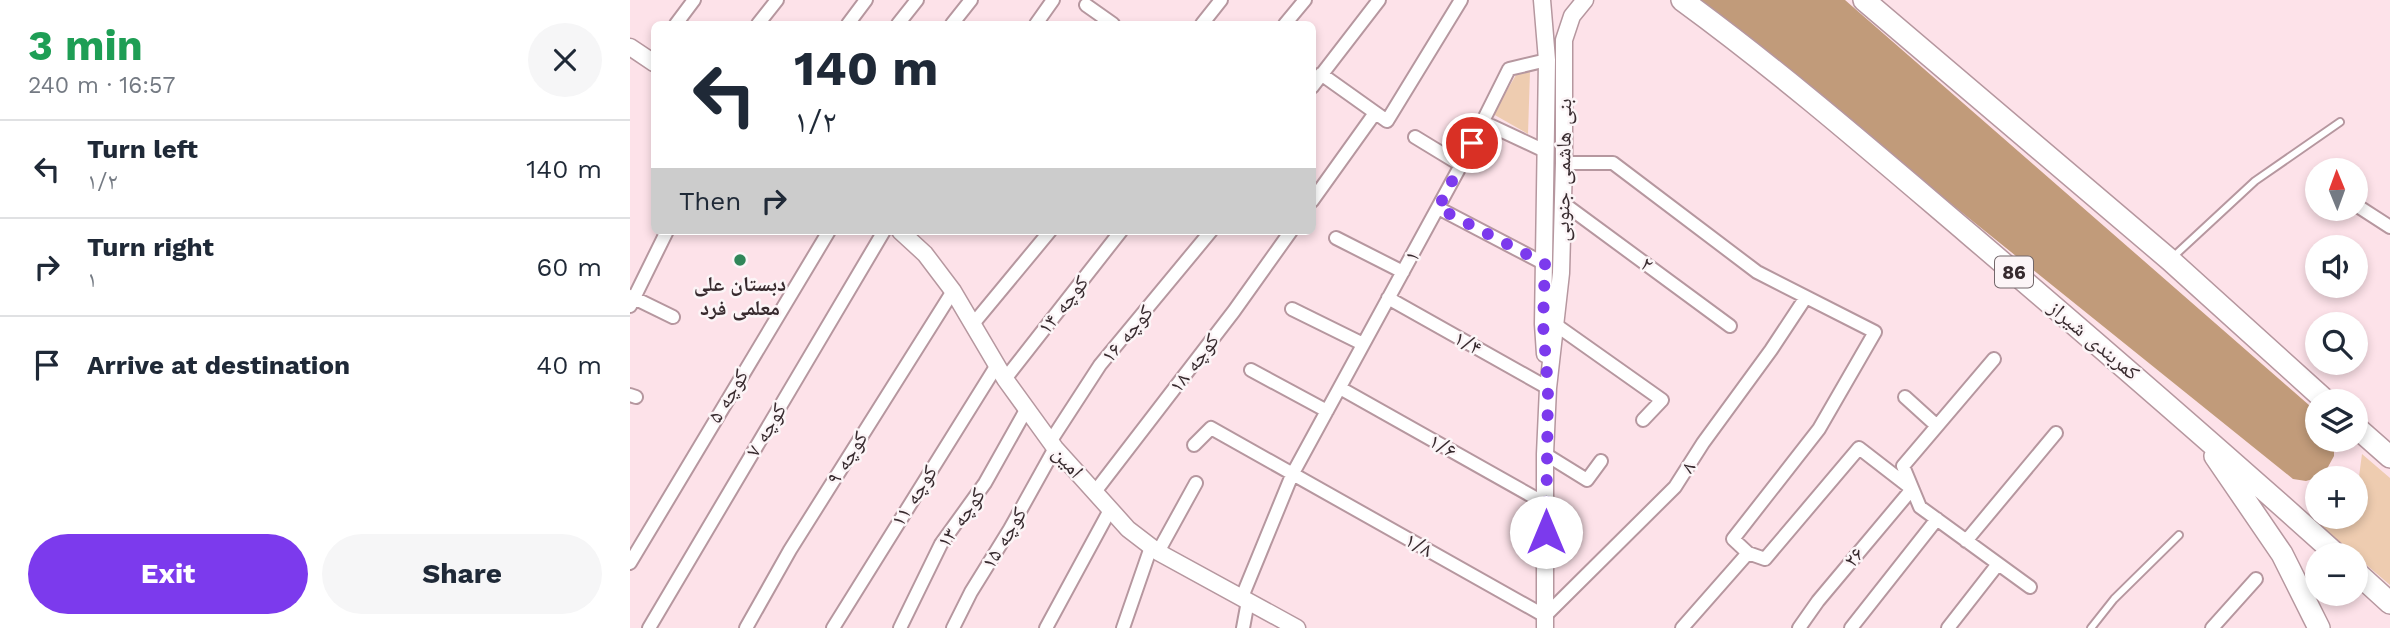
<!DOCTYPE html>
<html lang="en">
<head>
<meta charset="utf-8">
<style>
	:root { --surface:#fff; --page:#f6f6f7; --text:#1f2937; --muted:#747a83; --line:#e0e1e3; --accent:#7c3aed }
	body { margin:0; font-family:"Work Sans","Noto Naskh Arabic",sans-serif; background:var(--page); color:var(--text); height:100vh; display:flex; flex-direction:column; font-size:26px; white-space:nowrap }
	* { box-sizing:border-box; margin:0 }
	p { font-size:23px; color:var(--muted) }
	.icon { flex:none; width:38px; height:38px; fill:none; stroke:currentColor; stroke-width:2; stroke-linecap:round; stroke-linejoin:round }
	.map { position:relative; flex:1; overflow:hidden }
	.sheet { display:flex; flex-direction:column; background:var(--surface); width:630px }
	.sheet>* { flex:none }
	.hud { position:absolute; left:21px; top:21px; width:665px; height:214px; border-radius:10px; box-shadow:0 4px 10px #0003; background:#fff; color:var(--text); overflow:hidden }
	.needle { width:46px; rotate:359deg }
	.fabs { position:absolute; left:1675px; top:158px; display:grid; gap:14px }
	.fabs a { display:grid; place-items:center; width:63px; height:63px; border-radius:50%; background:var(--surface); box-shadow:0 4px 10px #0003; font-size:35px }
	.pin { position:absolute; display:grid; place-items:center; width:60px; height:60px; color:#fff; margin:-30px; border:4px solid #fff; border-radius:50%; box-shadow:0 2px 7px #0007 }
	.me { position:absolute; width:77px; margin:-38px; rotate:0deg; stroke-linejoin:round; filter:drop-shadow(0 0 5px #0008) }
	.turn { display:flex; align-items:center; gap:24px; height:147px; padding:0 28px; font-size:32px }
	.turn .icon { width:91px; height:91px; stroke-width:2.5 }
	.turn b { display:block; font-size:49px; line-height:60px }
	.then { display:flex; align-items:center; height:66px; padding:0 28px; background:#0003; gap:14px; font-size:26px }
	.round { display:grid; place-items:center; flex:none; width:74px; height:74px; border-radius:37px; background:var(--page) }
	.summary { display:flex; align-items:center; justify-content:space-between; height:119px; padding:0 28px }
	h1 { font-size:42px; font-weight:700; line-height:52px; color:#1e9e55 }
	.button { display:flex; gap:14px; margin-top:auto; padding:14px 28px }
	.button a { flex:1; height:80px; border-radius:42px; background:var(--accent); color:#fff; font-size:28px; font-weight:700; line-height:80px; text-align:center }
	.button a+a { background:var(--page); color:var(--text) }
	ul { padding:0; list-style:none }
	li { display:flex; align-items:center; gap:21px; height:98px; padding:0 28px; border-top:2px solid var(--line) }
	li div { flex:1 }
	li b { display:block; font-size:26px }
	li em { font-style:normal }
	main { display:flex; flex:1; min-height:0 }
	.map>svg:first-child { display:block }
	.green { fill:#eeccb0 }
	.forest { fill:#c19b7a }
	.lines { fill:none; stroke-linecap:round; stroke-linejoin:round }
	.service-casing { stroke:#b6979f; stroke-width:10 }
	.minor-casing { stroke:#b6979f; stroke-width:16 }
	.tertiary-casing { stroke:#b6979f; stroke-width:19 }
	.trunk-casing { stroke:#b6979f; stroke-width:24 }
	.service { stroke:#fff; stroke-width:6 }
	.minor { stroke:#fff; stroke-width:12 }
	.tertiary { stroke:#fff; stroke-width:16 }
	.trunk { stroke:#fff; stroke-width:21 }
	.route { stroke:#7c3aed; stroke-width:12; stroke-dasharray:0 21.6 }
	.poi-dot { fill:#318659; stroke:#fcf5f7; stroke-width:2.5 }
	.labels { text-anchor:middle; stroke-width:5; stroke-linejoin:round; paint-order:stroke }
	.shield { fill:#fcf5f7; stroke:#72676a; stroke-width:2 }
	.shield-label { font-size:19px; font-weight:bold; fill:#372a2e }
	.street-label { font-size:21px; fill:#372a2e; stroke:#fcf5f7 }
	.poi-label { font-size:21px; font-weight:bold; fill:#372a2e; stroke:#fcf5f7 }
</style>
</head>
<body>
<main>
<section class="sheet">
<div class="summary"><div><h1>3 min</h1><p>240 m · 16:57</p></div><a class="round"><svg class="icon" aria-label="close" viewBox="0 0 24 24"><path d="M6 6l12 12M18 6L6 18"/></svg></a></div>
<ul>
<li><svg class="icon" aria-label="left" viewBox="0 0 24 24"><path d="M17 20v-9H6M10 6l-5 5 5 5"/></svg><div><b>Turn left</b><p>۱/۲</p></div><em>140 m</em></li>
<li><svg class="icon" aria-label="right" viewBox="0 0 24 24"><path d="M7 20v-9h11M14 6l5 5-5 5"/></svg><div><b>Turn right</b><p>۱</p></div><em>60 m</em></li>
<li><svg class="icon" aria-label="arrive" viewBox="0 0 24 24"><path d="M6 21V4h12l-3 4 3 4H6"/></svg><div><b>Arrive at destination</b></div><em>40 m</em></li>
</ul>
<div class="button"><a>Exit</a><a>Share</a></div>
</section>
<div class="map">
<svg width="1760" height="628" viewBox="0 0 1760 628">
	<rect width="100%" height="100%" fill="#fde2e9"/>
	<path class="green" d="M900 71 898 134 863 114 886 75Z
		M1732 454 1760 478V585L1679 516 1687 513V516H1726V486L1728 484Z"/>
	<path class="forest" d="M1068 0H1215L1687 412V439H1704V456L1693 476 1676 481 1663 479Z"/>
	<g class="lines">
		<g class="service-casing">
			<path id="service" d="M1543 257 1625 181 1710 122
				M1461 628 1484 599 1549 535"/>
		</g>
		<g class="minor-casing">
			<path id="minor" d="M456 5 483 24
				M46 24 64 0
				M128 24 147 0
				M218 24 236 0
				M268 24 287 0
				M322 24 341 0
				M406 24 423 0
				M572 24 591 0
				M655 24 675 0
				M691 74 757 121 831 0
				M682 87 749 0
				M853 122 917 152
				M785 137 831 165
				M934 163H983L1127 272 1245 332 1189 429 1103 539 1118 553 1135 559 1229 448 1282 489 1188 601 1169 628
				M682 201 745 113
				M933 203 1100 326
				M1726 205 1760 227
				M808 208 915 264
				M706 238 773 272
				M0 296 43 317
				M758 298 918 388
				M0 306 37 231
				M662 309 733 344
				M343 324 420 231
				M926 325 1032 400 1013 420
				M1364 359 1273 466 1290 507 1400 587
				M621 370 697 411
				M375 379 491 231
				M710 388 916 504
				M0 395 6 397
				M1275 397 1307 426
				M420 442 470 365 581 231
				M564 445 581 428 915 616 1045 487 1073 443 1141 350 1176 297
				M915 454 957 480 971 461
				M464 493 604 311 661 231
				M1336 541 1426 433
				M528 552 566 483
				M0 563 199 231
				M612 597 662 475 831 165 879 69 917 60
				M19 628 254 231
				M116 628 160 550 323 291
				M203 628 367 365
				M270 628 311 544 355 483 396 410
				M323 628 341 592 380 529 425 448
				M416 628 480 510
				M493 628 521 547
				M613 628 618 601
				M1052 628 1118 553
				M1221 628 1307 519
				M1318 628 1368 564
				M1582 628 1626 579"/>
		</g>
		<g class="tertiary-casing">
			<path id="tertiary" d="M912 0 917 60 913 324 915 354
				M0 47 24 63
				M270 231 295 254 323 291 375 379 425 448 498 529 528 552 667 628
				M915 628V454L918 388 931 273 934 163V40L942 16 955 0"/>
		</g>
		<g class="trunk-casing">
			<path id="trunk" d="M1052 0C1152 73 1245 154 1339 234 1463 340 1586 446 1707 555
				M1234 0 1540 260 1696 401
				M1726 427 1760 457
				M1585 456 1652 554 1689 628
				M1726 572 1760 603"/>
		</g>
		<use href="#service" class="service"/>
		<use href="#minor" class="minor"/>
		<use href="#tertiary" class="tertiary"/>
		<use href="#trunk" class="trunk"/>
	</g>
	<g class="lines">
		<path class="route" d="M842 143 808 208 915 264 913 324 918 388 916 532"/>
	</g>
	<circle class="poi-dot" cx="110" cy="260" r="7"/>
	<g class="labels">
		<rect class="shield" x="1365" y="256.5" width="38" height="31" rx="5"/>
		<g class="shield-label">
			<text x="1384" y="279">86</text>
		</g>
		<g class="street-label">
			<text transform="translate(933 170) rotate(-89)" y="7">بنی هاشمی جنوبی</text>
			<text transform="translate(782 256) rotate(-61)" y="7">۱</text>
			<text transform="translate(1017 264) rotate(36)" y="7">۲</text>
			<text transform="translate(433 305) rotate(-52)" y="7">کوچه ۱۴</text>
			<text transform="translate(497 334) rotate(-50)" y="7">کوچه ۱۶</text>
			<text transform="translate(1464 340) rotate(40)" y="7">کمربندی شیراز</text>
			<text transform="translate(838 343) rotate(29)" y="7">۱/۴</text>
			<text transform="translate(564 363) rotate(-53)" y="7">کوچه ۱۸</text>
			<text transform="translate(98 396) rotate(-59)" y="7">کوچه ۵</text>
			<text transform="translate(136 430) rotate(-59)" y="7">کوچه ۷</text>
			<text transform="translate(813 446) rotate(29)" y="7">۱/۶</text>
			<text transform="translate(217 458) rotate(-58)" y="7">کوچه ۹</text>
			<text transform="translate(438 462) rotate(49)" y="7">امین</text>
			<text transform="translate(1058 467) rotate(-57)" y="7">۸</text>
			<text transform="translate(284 496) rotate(-58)" y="7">کوچه ۱۱</text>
			<text transform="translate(331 518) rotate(-55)" y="7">کوچه ۱۳</text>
			<text transform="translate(374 538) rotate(-59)" y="7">کوچه ۱۵</text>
			<text transform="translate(789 545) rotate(29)" y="7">۱/۸</text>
			<text transform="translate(1224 557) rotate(-50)" y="7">۲۶</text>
		</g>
		<g class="poi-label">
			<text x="110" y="291">دبستان علی<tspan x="110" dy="24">معلمی فرد</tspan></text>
		</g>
	</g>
</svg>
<div class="fabs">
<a><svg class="needle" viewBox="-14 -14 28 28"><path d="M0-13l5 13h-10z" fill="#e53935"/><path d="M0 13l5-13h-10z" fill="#747a83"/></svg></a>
<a><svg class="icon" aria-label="sound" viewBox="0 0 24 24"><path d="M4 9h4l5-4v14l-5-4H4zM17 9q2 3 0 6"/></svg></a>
<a><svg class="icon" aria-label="search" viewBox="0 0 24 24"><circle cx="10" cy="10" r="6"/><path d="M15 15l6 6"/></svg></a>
<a><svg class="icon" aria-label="layers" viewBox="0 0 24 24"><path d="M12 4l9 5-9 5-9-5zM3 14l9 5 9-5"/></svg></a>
<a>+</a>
<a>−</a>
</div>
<div class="pin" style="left:842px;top:143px;background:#d93025"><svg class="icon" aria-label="arrive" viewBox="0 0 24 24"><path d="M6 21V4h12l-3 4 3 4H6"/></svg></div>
<svg class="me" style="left:916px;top:532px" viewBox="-20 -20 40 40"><circle r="19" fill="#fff"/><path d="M0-13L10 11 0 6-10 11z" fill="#7c3aed"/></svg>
<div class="hud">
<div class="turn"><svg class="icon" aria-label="left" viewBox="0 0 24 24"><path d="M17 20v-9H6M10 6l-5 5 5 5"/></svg><div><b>140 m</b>۱/۲</div></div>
<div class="then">Then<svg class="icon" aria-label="right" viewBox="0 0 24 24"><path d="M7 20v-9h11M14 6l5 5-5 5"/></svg></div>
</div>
</div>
</main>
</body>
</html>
